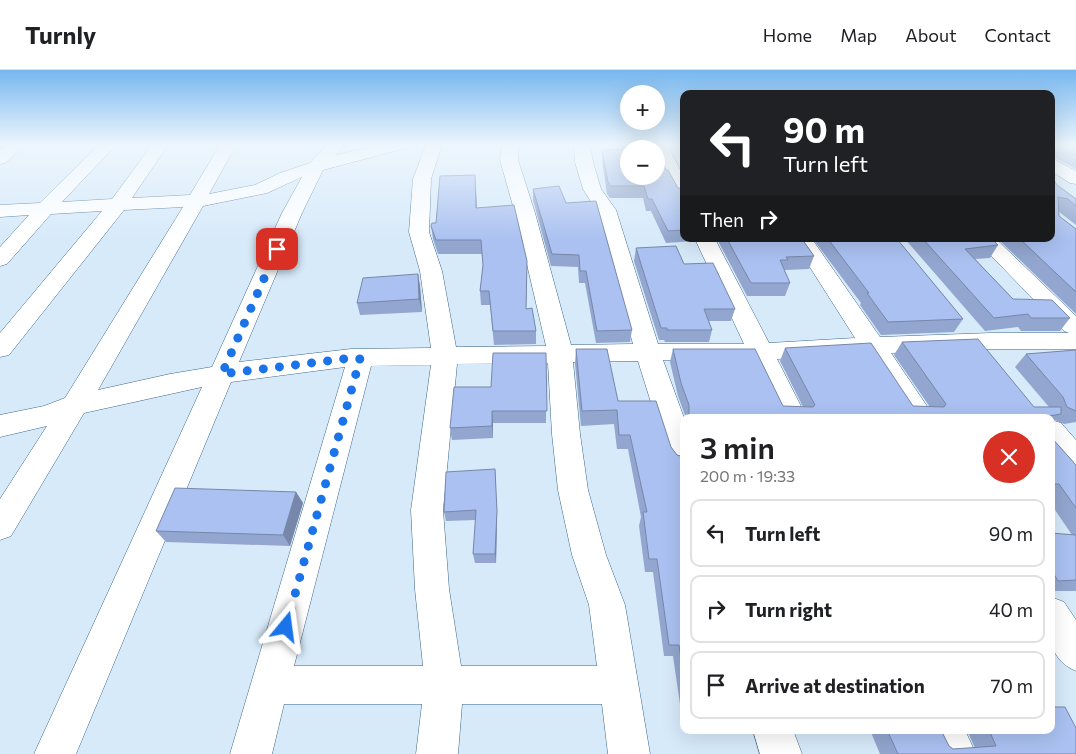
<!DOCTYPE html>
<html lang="en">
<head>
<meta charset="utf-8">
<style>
	:root { --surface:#fff; --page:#f2f2f2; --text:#202124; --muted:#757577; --line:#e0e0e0 }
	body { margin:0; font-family:Commissioner,sans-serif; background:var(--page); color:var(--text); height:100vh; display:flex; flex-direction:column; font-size:19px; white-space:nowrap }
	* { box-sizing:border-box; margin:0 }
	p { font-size:16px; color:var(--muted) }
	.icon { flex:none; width:28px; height:28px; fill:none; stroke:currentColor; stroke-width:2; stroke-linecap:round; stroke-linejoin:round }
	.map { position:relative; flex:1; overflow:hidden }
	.drawer { position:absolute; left:680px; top:344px; width:375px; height:320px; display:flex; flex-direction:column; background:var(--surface); border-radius:10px; box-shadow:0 5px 20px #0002 }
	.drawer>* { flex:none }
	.top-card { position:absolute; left:680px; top:20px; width:375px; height:152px; border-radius:10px; box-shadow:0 5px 20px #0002; background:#202124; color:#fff; overflow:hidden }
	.controls { position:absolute; left:620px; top:15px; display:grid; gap:10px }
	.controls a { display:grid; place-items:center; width:45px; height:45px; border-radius:50%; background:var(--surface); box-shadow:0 5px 20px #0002; font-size:25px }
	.pin { position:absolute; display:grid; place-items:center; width:42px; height:42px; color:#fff; margin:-21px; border-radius:10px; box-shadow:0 2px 8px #0006 }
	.me { position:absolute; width:55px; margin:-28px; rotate:16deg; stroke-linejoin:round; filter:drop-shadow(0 0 4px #0008) }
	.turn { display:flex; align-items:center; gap:18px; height:105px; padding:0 20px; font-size:22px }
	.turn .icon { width:65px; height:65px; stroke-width:2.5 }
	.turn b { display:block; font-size:35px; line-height:42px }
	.then { display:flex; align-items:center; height:48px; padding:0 20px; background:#0003; gap:10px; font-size:19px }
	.round { display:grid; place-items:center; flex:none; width:52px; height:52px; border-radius:26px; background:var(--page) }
	.summary { display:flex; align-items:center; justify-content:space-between; height:85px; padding:0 20px }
	h1 { font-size:30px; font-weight:600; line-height:38px }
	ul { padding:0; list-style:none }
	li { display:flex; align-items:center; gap:15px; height:68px; margin:0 10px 8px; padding:0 10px; border:2px solid var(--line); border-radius:10px }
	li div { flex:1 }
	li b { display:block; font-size:19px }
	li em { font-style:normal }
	header { display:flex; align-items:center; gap:30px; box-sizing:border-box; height:70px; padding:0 25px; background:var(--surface); border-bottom:1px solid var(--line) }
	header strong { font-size:24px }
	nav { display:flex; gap:28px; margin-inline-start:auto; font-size:18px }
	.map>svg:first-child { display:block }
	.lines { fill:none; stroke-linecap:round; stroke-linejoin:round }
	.minor-casing { stroke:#3d678a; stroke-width:1 }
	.minor { fill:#fff; fill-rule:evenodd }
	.wall { fill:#92a6cf }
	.shaded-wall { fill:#7787a9 }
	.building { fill:#aac1f1; stroke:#7787a9; fill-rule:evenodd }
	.route { stroke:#1a73e8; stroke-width:9; stroke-dasharray:0 16.2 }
</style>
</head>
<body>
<header>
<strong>Turnly</strong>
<nav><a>Home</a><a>Map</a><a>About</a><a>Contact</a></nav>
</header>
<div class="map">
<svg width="1076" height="684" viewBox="0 0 1076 684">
	<rect width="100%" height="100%" fill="#d7eafa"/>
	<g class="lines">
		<g class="minor-casing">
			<path id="minor" d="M7 75H24L6 93 0 94V80Z
				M99 75H116L62 132 112 129 152 75H168L132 128 190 125 220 75H236L209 124 255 115 280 103 310 93 327 75H344L336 85 381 75H408L406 78 323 100 302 143 239 292 351 279 431 278 420 201 409 162 413 109 426 75H442L431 109 429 162 442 201 456 277 546 276 515 143 500 90 502 75H518V90L535 143 571 275 633 274 596 140 583 119 575 92 574 75H590L593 92 601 119 616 140 658 274H744L695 169H715L769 273 855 268 792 169H812L880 267 991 263H1069L1064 261 975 169H996L1076 246V279H991L891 283 935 348H906L865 284 777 289 807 348H779L752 290H663L684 348V402L674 398 669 390 638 291 573 292 580 364 588 420 606 485 625 535 650 684H608L602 634H462L458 684H416L422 634H284L272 684H230L345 297 231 312 76 684H34L202 317 84 343 11 466 0 470V429L47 356 0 367V345L44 336 65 328 183 137 124 140 9 285 0 287V263L102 141 51 144 7 194 0 196V177L29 145 0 147V135L40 133ZM302 107 282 143 212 297 170 304 98 320 203 136 267 123ZM548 293 552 364 558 420 572 485 589 535 597 596H461L449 519 443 440 457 294ZM431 295 411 440 415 519 423 596H294L371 296Z
				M651 75H667L684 107V130L677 129 675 125 656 86V79H653Z
				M1051 88 1076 101V114L1070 113 1051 101Z
				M1051 350 1061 353 1076 370V402C1049 393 1051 374 1051 350Z
				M1051 527 1064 532 1076 550V601C1043 587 1051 557 1051 527Z
				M753 660H793L802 684H760Z
				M924 660H965L976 684H934Z"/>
		</g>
		<use href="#minor" class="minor"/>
	</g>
	<path class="wall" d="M621 75H656L666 100 678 118 684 119V169H695L694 171 666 173 651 141H646L643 128H610L607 124 602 91V80L621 79Z
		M1051 75H1076V99L1051 86Z
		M475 105 477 138 527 204 526 239 536 261V274L494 275 490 235H481L480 221 483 195 482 184H438L433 169 431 156 436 153Z
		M1057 115 1076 129V155L1058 141 1059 146 1076 159V244L998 169H1051Z
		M533 119 566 133 632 260 630 272 596 273 585 213H579L578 197 551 196 533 130Z
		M717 169H802L814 186 809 199 785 200H784L790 213 785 226H747Z
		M813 169H897L963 249 954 262 881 265 860 235 861 233Z
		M905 169H992L998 175 990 188 975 189 1013 229 1070 248 1060 261H1021L1018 257 985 261Z
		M636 178 735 239 731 251H709L712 260 709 272H665L664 270H659L634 191Z
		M418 204 420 216 422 242 360 245 357 233Z
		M902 272 1034 337H1049L1015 297 1026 284 1076 280V352L1064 354 1055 350 1051 354V348H686L678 326 670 292 673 279 783 336 803 337 780 291 785 278 913 336 930 337 894 285Z
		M576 279 618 331 671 377 677 385 684 387V655H683L673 586H664L653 502H645L639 456 641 447 628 379H617L614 354 581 356 575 294Z
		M546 283V353H493V368L452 370 450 358 491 317Z
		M1051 367 1076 395V521H1051V463L1072 465 1051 434Z
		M495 399 497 450 496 493H475L473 484 476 450 446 451 444 442Z
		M296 422 303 433 290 476 166 472 156 461Z
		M870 660H941L949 676 953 679 975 678 967 660H1051L1076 684H880Z"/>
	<path class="shaded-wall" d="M475 105 476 117 477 151 476 138Z
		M418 204 420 216 422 242 419 229Z
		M492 341 493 353V368L492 356Z
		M495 399 497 450 496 493 495 484Z
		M296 422 303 433 290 476 283 465Z"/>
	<path class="building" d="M623 75H656L666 100H668L678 118 684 119V160L668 161 652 129H648L644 116H611L608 112 602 80 625 79ZM629 79H656V106H629Z
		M1056 75H1076V85Z
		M475 105 476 138 514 135 527 191 526 239 532 238 536 261H493L489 221H480L483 195 481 170H436L431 156 432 153H436L440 106Z
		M1051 105 1057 115 1076 129V136L1068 129 1058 127 1059 146 1076 159V222L1020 169H1051Z
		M559 116 566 133 596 131 632 260 597 261 586 201H580L579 185 552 184 533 119Z
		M727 169H802L814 186 786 187 788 190H780L790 213H751Z
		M828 169H897L963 249 888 252 867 223H869Z
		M923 169H992L998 175 965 179 1013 229 1052 230 1070 248H1031L1028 244 994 248Z
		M676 176 684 194 713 193 735 239H704L712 260H667V258H661L636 178Z
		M418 204 419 229 357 233 363 208Z
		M978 269 1034 337H1061V344L1037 348H689V335L681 313 673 279H755L783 336 813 337 815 335 785 278 871 273 913 336 944 337 946 334 902 272Z
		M576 279H607L618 331H656L671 377 677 385 684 387V611L679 575H669L657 489H649L643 442H647L630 365H619L617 340 582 341Z
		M1076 280V341L1067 337 1063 327 1026 284Z
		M493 283H546L547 341H492V356L450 358 454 317H491Z
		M1051 367 1076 395V438L1059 414H1051Z
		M495 399 497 441 495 484H473L476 440 444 442 446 402Z
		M175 418 296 422 283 465 156 461Z
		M1051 463 1076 465V510L1058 511 1051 499Z
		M1051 637H1065L1076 658V684H898L887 660H941L949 676 953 679 996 676 989 660H1051Z"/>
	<linearGradient id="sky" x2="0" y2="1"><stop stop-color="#77b7ef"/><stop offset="0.44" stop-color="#edf6fd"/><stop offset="1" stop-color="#edf6fd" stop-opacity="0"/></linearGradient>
	<rect width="1076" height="170" fill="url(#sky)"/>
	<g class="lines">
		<path class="route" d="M277 179 222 304 351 288 360 289 286 557"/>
	</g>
</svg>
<div class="controls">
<a>+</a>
<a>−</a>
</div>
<div class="pin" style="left:277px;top:179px;background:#d93025"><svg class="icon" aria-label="arrive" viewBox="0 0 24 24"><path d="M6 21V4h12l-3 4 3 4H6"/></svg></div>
<svg class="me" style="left:286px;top:557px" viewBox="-20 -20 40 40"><path d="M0-17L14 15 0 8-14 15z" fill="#1a73e8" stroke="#fff" stroke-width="4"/></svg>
<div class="top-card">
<div class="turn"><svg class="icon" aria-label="left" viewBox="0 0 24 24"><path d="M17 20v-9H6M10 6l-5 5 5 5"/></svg><div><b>90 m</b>Turn left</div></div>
<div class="then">Then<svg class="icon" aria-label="right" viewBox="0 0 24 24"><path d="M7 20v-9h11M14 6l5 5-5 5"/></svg></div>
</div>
<section class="drawer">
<div class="summary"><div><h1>3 min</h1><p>200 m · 19:33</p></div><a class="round" style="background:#d93025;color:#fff"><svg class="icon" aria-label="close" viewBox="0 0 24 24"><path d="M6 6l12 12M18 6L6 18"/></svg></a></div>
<ul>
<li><svg class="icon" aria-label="left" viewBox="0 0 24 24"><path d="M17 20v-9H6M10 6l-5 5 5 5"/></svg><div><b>Turn left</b></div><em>90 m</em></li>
<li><svg class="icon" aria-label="right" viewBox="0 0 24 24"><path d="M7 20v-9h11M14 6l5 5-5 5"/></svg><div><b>Turn right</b></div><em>40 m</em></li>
<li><svg class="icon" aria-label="arrive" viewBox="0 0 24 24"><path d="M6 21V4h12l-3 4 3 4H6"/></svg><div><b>Arrive at destination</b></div><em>70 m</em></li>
</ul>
</section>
</div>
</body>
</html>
